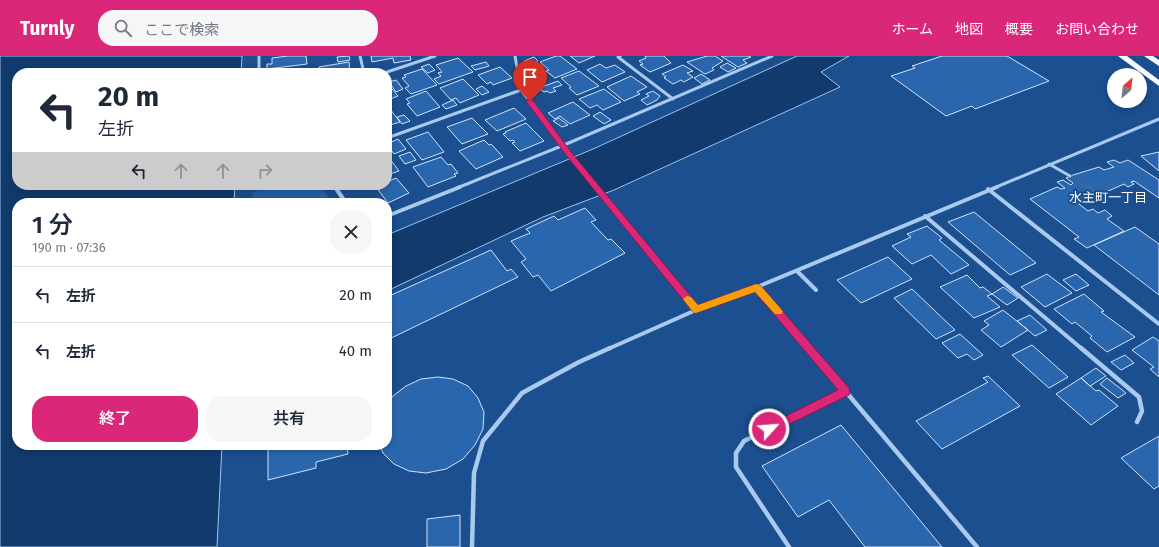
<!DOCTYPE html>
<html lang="ja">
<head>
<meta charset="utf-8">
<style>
	:root { --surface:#fff; --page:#f6f6f7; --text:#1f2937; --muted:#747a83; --line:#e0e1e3; --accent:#db2777 }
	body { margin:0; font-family:"Fira Sans","Noto Sans JP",sans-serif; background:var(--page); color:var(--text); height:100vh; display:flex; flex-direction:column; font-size:15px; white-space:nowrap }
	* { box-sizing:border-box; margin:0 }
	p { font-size:13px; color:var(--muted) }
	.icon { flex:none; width:22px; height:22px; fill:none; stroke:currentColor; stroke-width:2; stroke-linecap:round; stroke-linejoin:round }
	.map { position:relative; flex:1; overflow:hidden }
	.panel { position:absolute; left:12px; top:142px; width:380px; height:252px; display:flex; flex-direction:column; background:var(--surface); border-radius:16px; box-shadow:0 2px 6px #0003 }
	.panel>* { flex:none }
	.top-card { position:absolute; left:12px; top:12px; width:380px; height:122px; border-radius:16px; box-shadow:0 2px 6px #0003; background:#fff; color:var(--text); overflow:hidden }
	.needle { width:26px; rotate:28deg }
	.buttons { position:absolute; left:1107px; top:12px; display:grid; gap:8px }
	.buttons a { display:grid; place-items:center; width:40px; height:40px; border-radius:50%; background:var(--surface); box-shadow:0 2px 6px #0003; font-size:20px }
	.pin { position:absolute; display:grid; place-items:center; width:34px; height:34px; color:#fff; margin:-41px -17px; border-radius:50% 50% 50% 0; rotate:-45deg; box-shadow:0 0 4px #0007 }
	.pin .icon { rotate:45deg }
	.me { position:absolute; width:44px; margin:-22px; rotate:64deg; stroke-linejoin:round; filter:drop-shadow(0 0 3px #0008) }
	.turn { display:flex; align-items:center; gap:14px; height:84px; padding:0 20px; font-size:18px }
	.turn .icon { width:52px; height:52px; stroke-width:2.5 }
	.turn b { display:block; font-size:28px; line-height:34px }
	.lanes { display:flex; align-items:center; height:38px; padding:0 20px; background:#0003; justify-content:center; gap:20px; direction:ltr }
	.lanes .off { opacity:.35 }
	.round { display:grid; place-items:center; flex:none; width:42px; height:42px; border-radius:16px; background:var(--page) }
	.overview { display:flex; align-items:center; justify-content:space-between; height:68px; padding:0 20px }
	h1 { font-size:24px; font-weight:600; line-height:30px }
	.button { display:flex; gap:8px; margin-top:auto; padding:8px 20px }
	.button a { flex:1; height:46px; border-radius:16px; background:var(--accent); color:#fff; font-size:16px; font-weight:600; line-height:46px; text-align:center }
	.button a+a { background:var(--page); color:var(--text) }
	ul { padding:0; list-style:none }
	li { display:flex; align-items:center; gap:12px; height:56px; padding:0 20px; border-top:1px solid var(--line) }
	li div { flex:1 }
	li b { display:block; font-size:15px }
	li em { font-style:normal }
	header { display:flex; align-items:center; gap:24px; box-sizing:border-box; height:56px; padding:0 20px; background:var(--accent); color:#fff }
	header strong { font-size:19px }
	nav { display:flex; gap:22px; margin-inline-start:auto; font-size:14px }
	.search { width:280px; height:36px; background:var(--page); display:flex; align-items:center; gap:10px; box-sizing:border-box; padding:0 14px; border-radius:16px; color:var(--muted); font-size:15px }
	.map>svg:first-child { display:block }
	.green { fill:#2461a8 }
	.water { fill:#123a6d; stroke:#9cc4f0 }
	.building { fill:#2a66ad; stroke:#cfe3fa }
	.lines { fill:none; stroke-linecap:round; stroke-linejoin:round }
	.minor-tunnel-far1 { stroke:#3d69a0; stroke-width:3; stroke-dasharray:3 1.5; stroke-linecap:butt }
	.minor-tunnel { stroke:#3d69a0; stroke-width:4; stroke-dasharray:4 2; stroke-linecap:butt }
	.minor-far2 { stroke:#a9c9ee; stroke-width:3 }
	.minor-far1 { stroke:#a9c9ee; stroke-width:4 }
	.minor { stroke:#a9c9ee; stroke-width:4.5 }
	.trunk { fill:#f8faff; fill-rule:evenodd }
	.route { fill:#db2777; stroke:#8e194d }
	.slow { fill:#f59e0b }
	.labels { text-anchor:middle; stroke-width:4; stroke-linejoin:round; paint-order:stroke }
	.neighbourhood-label { font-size:13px; fill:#fff; stroke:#1b4f8f }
</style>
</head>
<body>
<header>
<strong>Turnly</strong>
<div class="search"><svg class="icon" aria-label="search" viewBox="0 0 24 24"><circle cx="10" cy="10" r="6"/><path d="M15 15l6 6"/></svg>ここで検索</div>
<nav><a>ホーム</a><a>地図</a><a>概要</a><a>お問い合わせ</a></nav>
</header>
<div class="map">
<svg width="1159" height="491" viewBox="0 0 1159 491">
	<rect width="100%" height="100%" fill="#1b4f8f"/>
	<path class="green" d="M274 129H320L332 147H253V136Z"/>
	<path class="water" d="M0 0H242L241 17H17V129H235L234 147H17V389H222L217 491H0Z
		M797 0H849L821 16 840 31 614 134 543 161 387 235V179L593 93Z"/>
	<path class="building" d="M288 0H306L307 8 267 13V8H272V2Z
		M349 0 350 4 338 6 337 1Z
		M371 0H410L411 4 394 7 393 2 372 6Z
		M556 0H560L577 13 555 22 546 15 549 14 540 6Z
		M570 0H595L579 7Z
		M645 0H664L671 7 650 16 640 9 643 8 639 5 646 2Z
		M707 0H715L723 5 712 12 714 14 705 18 687 6Z
		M721 0H749L751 1 743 4 747 7 738 11Z
		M942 0H1007L1049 25 975 53 972 50 946 60 891 20 915 12 912 10Z
		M534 1 538 5 525 10 524 5Z
		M458 2 473 16 439 28 434 23 441 20 438 17 442 16 436 9Z
		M349 6 350 17H319V11Z
		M486 6 489 10 475 14 471 10Z
		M727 7 736 12 728 16 720 11Z
		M429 8 435 14 428 17 421 11Z
		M600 8 606 12 615 9 625 16 602 26 587 14Z
		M683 9 693 15 687 17 693 21 684 26 681 24 673 28 664 22 666 21 662 18Z
		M500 11 512 22 493 29 491 26 487 28 478 19Z
		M422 13 437 29 411 38 405 32 409 30 402 22 406 21 404 19Z
		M579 15 599 30 577 39 569 32 571 31 561 22Z
		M701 18 710 24 702 28 694 22Z
		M631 20 647 31 637 36 640 38 624 45 607 31Z
		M463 23 479 39 460 47 456 42 451 44 440 32Z
		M396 24 403 33 396 36 389 26Z
		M558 25 562 29 553 32 556 35 550 37 547 35 544 36 539 32Z
		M387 27 398 40 390 43 391 45 387 46Z
		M482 30 489 36 482 39 476 33Z
		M604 33 621 46 603 54 597 49 590 52 579 43Z
		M426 35 440 51 417 60 407 48 410 47 406 43Z
		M653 35 660 40 657 44 647 49 641 44 649 40 646 38Z
		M453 44 457 49 446 53 442 49Z
		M573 46 590 59 570 68 560 60 555 63 548 57Z
		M387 49 400 66 387 70Z
		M514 52 526 63 497 75 485 64Z
		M600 56 611 64 604 68 593 60Z
		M404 59 410 65 402 68 397 61Z
		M472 62 488 78 462 88 447 71Z
		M559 62 568 69 562 71 553 65Z
		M526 67 544 85 520 95 512 87 515 86 513 84 510 85 503 78 506 77 505 76Z
		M428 76 444 96 422 104 406 84Z
		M398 83 406 93 394 98 387 88Z
		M484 84 489 89 491 88 503 101 476 113 459 95Z
		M410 96 416 104 405 108 399 100Z
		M1159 96V115L1141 100Z
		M387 99 399 115 387 119Z
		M441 101 448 109 451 108 458 117 454 118 456 120 428 131 413 111Z
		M1114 104 1120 107 1128 104 1159 124V142L1134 125 1131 126 1134 128 1128 131 1124 128 1079 148 1088 155 1093 153 1098 157 1105 154 1112 160 1107 163 1124 175 1087 192 1074 183 1079 181 1030 143 1057 131 1061 133 1065 132 1057 126 1063 124 1071 129 1073 127 1066 122 1070 120 1099 111 1104 114 1114 111 1107 106Z
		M396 122 409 137 388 147 376 131 387 129V126Z
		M585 152 596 164 591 166 608 184 611 183 625 197 551 235 538 219 533 221 521 206 526 203 511 185 530 177 526 173 554 160 558 164Z
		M974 156 1036 207 1010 219 948 166Z
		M927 170 942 182 939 184 969 209 951 218 931 199 912 208 892 190 911 181 907 178Z
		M1135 171 1159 188V239L1094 189Z
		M491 194 507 215 511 213 518 221 387 284V241Z
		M888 201 912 223 861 247 837 224Z
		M1047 218 1072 237 1045 251 1021 231Z
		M1076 218 1089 229 1076 235 1063 224Z
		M967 219 980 232 983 231 992 238 987 240 1000 251 974 262 940 231Z
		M1003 231 1018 242 1007 249 992 238Z
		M912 233 955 274 936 283 894 242Z
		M1084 238 1104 255 1101 256 1135 281 1107 296 1090 282 1092 280 1075 266 1072 268 1054 253Z
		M1003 254 1028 274 1001 291 981 274 989 269 984 265Z
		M1030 259 1047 274 1035 280 1017 265Z
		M960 278 983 299 974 304 967 298 958 302 942 287Z
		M1153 281 1159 285V321L1150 313 1154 311 1132 294Z
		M1032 289 1068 321 1049 332 1012 299Z
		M1125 299 1134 307 1121 314 1111 306Z
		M1096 312 1106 320 1090 330 1081 322Z
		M988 320 1020 350 942 393 916 365 988 326 983 322Z
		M438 321 453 323 468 330 478 342 484 356 483 373 475 389 463 403 446 413 426 417 409 415 394 408 383 397 380 389H387V348L393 340 406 330 421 323Z
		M1081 322 1096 335 1099 334 1118 350 1091 369 1056 338Z
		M1107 322 1126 337 1118 342 1100 328Z
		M841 369 942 491H865L829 444 798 461 762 410Z
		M1159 380V430L1154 433 1121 402Z
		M268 389H347L348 398 316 406V412L268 424Z
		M460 459V491H427V463Z"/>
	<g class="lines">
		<path class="minor-tunnel-far1" d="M1070 120 1088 132"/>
		<path class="minor-tunnel" d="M1087 131 1099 139"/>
		<path class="minor-far2" d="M259 0V17
			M360 0 364 17
			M515 0 521 34 597 132
			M620 0 618 1 673 43
			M384 17 435 0
			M387 82 521 34
			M1049 108 1070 120
			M253 129V131L257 129
			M334 129 336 132
			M457 132 564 89 772 0
			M994 132 1159 63"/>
		<path class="minor-far1" d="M335 131 346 147
			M596 131 696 254
			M988 133 1159 268
			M387 160 460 131
			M925 160 1082 293
			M797 215 816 234
			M757 231 810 293
			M608 293 696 254 757 231 997 131"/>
		<path class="minor" d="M809 292 977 491
			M1081 292 1139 341 1142 355 1137 366
			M472 491 474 417 483 385 522 337 579 306 610 292
			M789 491 736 411V397L744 385 845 336"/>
		<path class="trunk" d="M1118 0H1127L1159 24V30Z
			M1144 0H1153L1159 4V10Z"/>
	</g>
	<path class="route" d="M527 43H532L571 96 698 249 753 229H760L849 332 850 336 849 339 773 376 769 378 766 376 764 373 766 370 838 334 755 236 699 256H693L566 99 526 45Z"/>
	<path class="slow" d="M756 228 760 229 781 253 783 256 781 258H775L755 236 696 257 693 256 683 243 687 240 691 241 698 249Z"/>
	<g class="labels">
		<g class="neighbourhood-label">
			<text x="1108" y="146">水主町一丁目</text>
		</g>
	</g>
</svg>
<div class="buttons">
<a><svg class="needle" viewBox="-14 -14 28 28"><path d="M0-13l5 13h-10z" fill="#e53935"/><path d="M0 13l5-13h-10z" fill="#747a83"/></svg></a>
</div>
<div class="pin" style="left:530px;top:45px;background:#d93025"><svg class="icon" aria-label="arrive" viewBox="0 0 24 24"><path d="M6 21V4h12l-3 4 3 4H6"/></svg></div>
<svg class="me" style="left:769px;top:373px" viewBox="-20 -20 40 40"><circle r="17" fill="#db2777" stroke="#fff" stroke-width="3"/><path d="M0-11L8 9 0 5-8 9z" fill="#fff"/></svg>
<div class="top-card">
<div class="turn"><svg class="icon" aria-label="left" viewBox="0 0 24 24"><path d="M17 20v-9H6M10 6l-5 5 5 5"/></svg><div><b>20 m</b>左折</div></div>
<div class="lanes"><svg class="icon" aria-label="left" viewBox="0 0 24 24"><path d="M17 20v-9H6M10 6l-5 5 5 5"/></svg><svg class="icon off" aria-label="ahead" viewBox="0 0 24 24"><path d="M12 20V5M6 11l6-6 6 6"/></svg><svg class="icon off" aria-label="ahead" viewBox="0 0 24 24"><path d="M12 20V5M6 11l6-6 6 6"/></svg><svg class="icon off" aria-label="right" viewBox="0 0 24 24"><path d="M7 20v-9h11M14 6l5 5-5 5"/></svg></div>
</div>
<section class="panel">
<div class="overview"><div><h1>1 分</h1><p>190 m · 07:36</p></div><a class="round"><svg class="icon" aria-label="close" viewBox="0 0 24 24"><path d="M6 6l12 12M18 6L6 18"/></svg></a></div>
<ul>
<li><svg class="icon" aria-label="left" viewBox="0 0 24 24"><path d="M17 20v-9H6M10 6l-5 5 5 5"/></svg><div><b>左折</b></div><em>20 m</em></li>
<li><svg class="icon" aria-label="left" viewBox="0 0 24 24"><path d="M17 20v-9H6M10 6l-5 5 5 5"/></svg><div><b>左折</b></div><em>40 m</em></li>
</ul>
<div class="button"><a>終了</a><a>共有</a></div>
</section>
</div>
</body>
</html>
